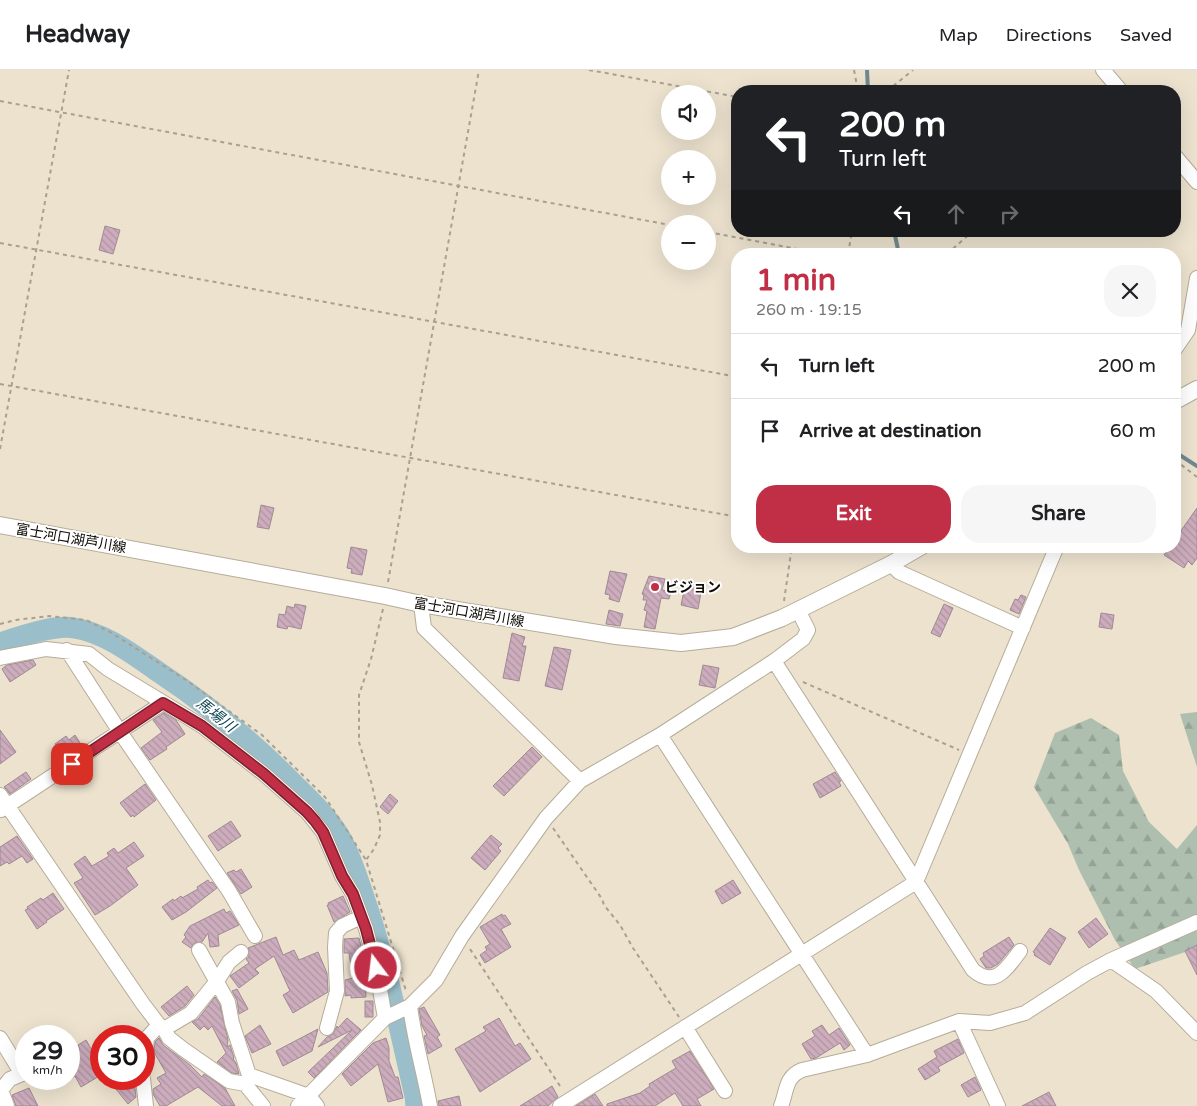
<!DOCTYPE html>
<html lang="en">
<head>
<meta charset="utf-8">
<style>
	:root { --surface:#fff; --page:#f6f6f6; --text:#202124; --muted:#757577; --line:#e0e0e0; --accent:#c02f45 }
	body { margin:0; font-family:"Varela Round","Noto Sans JP",sans-serif; background:var(--page); color:var(--text); height:100vh; display:flex; flex-direction:column; font-size:19px; white-space:nowrap }
	* { box-sizing:border-box; margin:0 }
	p { font-size:16px; color:var(--muted) }
	.icon { flex:none; width:28px; height:28px; fill:none; stroke:currentColor; stroke-width:2; stroke-linecap:round; stroke-linejoin:round }
	.map { position:relative; flex:1; overflow:hidden }
	.side { position:absolute; left:731px; top:178px; width:450px; height:305px; display:flex; flex-direction:column; background:var(--surface); border-radius:20px; box-shadow:0 5px 20px #0002 }
	.side>* { flex:none }
	.banner { position:absolute; left:731px; top:15px; width:450px; height:152px; border-radius:20px; box-shadow:0 5px 20px #0002; background:#202124; color:#fff; overflow:hidden }
	.fabs { position:absolute; left:661px; top:15px; display:grid; gap:10px }
	.fabs a { display:grid; place-items:center; width:55px; height:55px; border-radius:50%; background:var(--surface); box-shadow:0 5px 20px #0002; font-size:25px }
	.speed { position:absolute; left:15px; top:955px; display:flex; gap:10px; font-size:25px; font-weight:700; text-align:center }
	.speed>* { display:grid; place-content:center; width:65px; height:65px; border-radius:50%; background:var(--surface); box-shadow:0 5px 20px #0002; line-height:1 }
	.speed small { font-size:12px; font-weight:400 }
	.speed .limit { border:8px solid #d22; background:#fff; color:#111 }
	.pin { position:absolute; display:grid; place-items:center; width:42px; height:42px; color:#fff; margin:-21px; border-radius:10px; box-shadow:0 2px 8px #0006 }
	.me { position:absolute; width:55px; margin:-28px; rotate:345deg; stroke-linejoin:round; filter:drop-shadow(0 0 4px #0008) }
	.turn { display:flex; align-items:center; gap:18px; height:105px; padding:0 25px; font-size:22px }
	.turn .icon { width:65px; height:65px; stroke-width:2.5 }
	.turn b { display:block; font-size:35px; line-height:42px }
	.lanes { display:flex; align-items:center; height:48px; padding:0 25px; background:#0003; justify-content:center; gap:25px; direction:ltr }
	.lanes .off { opacity:.35 }
	.round { display:grid; place-items:center; flex:none; width:52px; height:52px; border-radius:20px; background:var(--page) }
	.headline { display:flex; align-items:center; justify-content:space-between; height:85px; padding:0 25px }
	h1 { font-size:30px; font-weight:800; line-height:38px; color:var(--accent) }
	.button { display:flex; gap:10px; margin-top:auto; padding:10px 25px }
	.button a { flex:1; height:58px; border-radius:20px; background:var(--accent); color:#fff; font-size:20px; font-weight:800; line-height:58px; text-align:center }
	.button a+a { background:var(--page); color:var(--text) }
	ul { padding:0; list-style:none }
	li { display:flex; align-items:center; gap:15px; height:65px; padding:0 25px; border-top:1px solid var(--line) }
	li div { flex:1 }
	li b { display:block; font-size:19px }
	li em { font-style:normal }
	header { display:flex; align-items:center; gap:30px; box-sizing:border-box; height:70px; padding:0 25px; background:var(--surface); border-bottom:1px solid var(--line) }
	header strong { font-size:24px }
	nav { display:flex; gap:28px; margin-inline-start:auto; font-size:18px }
	.map>svg:first-child { display:block }
	.forest { fill:url(#forest-firs) }
	.lines { fill:none; stroke-linecap:round; stroke-linejoin:round }
	.stream { stroke:#70898f; stroke-width:4 }
	.river { stroke:#9abfca; stroke-width:21 }
	.building { fill:url(#building-back-hatch); stroke:#9e8a94 }
	.minor-casing { stroke:#b5ac99; stroke-width:16 }
	.major-casing { stroke:#b5ac99; stroke-width:18 }
	.path { stroke:#a8a090; stroke-width:2; stroke-dasharray:4 4; stroke-linecap:butt }
	.minor { stroke:#fff; stroke-width:14 }
	.major { stroke:#fff; stroke-width:16 }
	.route-casing { stroke:#7d1f2d; stroke-width:12 }
	.route { stroke:#c02f45; stroke-width:9 }
	.poi-dot { fill:#c02f45; stroke:#fff; stroke-width:2 }
	.labels { text-anchor:middle; stroke-width:4; stroke-linejoin:round; paint-order:stroke }
	.street-label { font-size:14px; fill:#0e0b05; stroke:#fff }
	.poi-label { font-size:14px; font-weight:bold; fill:#0e0b05; stroke:#fff; text-anchor:start }
	.water-label { font-size:15px; font-style:italic; fill:#073f4c; stroke:#fff }
</style>
</head>
<body>
<header>
<strong>Headway</strong>
<nav><a>Map</a><a>Directions</a><a>Saved</a></nav>
</header>
<div class="map">
<svg width="1197" height="1036" viewBox="0 0 1197 1036">
	<defs>
		<pattern id="forest-firs" width="22" height="20" patternUnits="userSpaceOnUse" patternTransform="scale(1.25)"><rect width="22" height="20" fill="#aebfaf"/><path d="M5 1l3.5 6h-7zM16 11l3.5 6h-7z" fill="#94a395"/></pattern>
		<pattern id="building-back-hatch" width="6" height="6" patternUnits="userSpaceOnUse" patternTransform="scale(1.25)"><rect width="6" height="6" fill="#cdadbd"/><path d="M-1 5l2 2M0 0l6 6M5-1l2 2" fill="none" stroke="#af94a1"/></pattern>
	</defs>
	<rect width="100%" height="100%" fill="#ece2ce"/>
	<path class="forest" d="M1197 642V697L1180 644Z
		M1091 648 1119 665 1123 701 1149 752 1177 779 1197 755V878L1135 899 1115 870 1079 800 1068 774 1034 717 1055 663Z"/>
	<g class="lines">
		<path class="stream" d="M867 0 868 21
			M894 161 899 184
			M1175 382 1197 396"/>
		<path class="river" d="M0 573C18 567 55 554 74 558 105 563 131 583 157 601 207 634 252 671 294 714 310 730 327 746 339 765 349 781 357 806 363 824 386 890 399 958 415 1026L416 1036"/>
	</g>
	<path class="building" d="M105 156 120 160 113 184 99 180Z
		M261 435 274 438 269 459 257 457Z
		M1197 438V488L1192 495 1188 491 1184 498 1164 485 1170 476H1175V469Z
		M351 477 367 480 362 505 351 503 352 499 347 498Z
		M610 501 627 504 619 532 609 529 610 525 605 524Z
		M649 506 665 509 662 520 671 522 669 529 661 528 655 559 644 557 647 541 644 540 647 530H643L644 525 642 524Z
		M686 511 697 513 696 516 702 517 698 539 681 535Z
		M1021 525 1026 527 1019 544 1010 540 1015 529 1018 530Z
		M295 534 306 536 301 559 288 556 287 559 277 557 279 544 285 545 287 536 294 538Z
		M944 534 953 538 940 567 931 563Z
		M609 540 623 544 620 556 606 554Z
		M1101 543 1114 545 1112 559 1099 557Z
		M512 563 525 567 522 576H526L519 611 503 608Z
		M554 577 571 580 562 620 545 616Z
		M33 590 36 595 10 612 2 599 7 595Z
		M703 595 719 598 715 618 699 615Z
		M164 643 176 650 185 664 166 677 167 679 150 690 141 678 162 662 153 650Z
		M0 660 16 682 0 694Z
		M75 665 82 676 60 691 53 680 57 677 55 674 66 666 69 670Z
		M532 677 542 687 504 726 493 716Z
		M26 702 31 709 10 724 4 717Z
		M835 702 841 711 839 712 841 716 820 728 813 714Z
		M145 714 156 730 134 747 133 745 131 747 120 733Z
		M390 724 398 731 388 744 380 737Z
		M231 751 241 766 218 781 208 766Z
		M491 765 502 774 498 778 501 781 485 800 471 788Z
		M17 766 33 789 27 793 22 786 9 794 7 792 0 796V777Z
		M134 772 144 786 126 798 138 815 110 836 95 845 74 813 83 808 74 794 85 786 92 796 109 786 107 783 114 778 118 783Z
		M241 799 252 817 241 824 227 803 234 800 236 802Z
		M208 810 210 813 212 812 217 818 186 842 172 850 162 837 173 829 174 831 181 826 182 828 198 819 197 817Z
		M733 810 741 823 722 834 715 821Z
		M53 823 64 839 46 851 47 852 37 859 25 840 28 839 27 837 41 828 43 830Z
		M343 826 350 842 334 852 327 835H329L328 833Z
		M224 839 226 843 230 841 239 855 218 865 219 876 210 877 208 863 202 872 194 873 191 878 182 872 186 867 184 865 190 856Z
		M502 844 503 846 505 845 511 854 501 859 511 877 485 893 480 885 487 880 485 877 490 874 480 857Z
		M1096 848 1108 864 1089 878 1078 862Z
		M1050 858 1066 868 1050 895 1034 885 1035 883 1033 882Z
		M276 867 283 885 294 880 299 890 318 882 327 903 328 922 293 943 283 925 290 921 274 886 255 899 259 903 239 918 230 906 249 893 246 889 249 887 248 878Z
		M1009 867 1014 875 998 894 991 898H986L980 889 984 886 983 883Z
		M359 868 367 902V911H365L366 927 351 928V925L345 926V910L353 908 349 883H344V869Z
		M1197 875V905L1185 881Z
		M187 916 194 925 185 936 169 946 161 937Z
		M237 919 248 939 239 944 237 930 232 921Z
		M215 927 220 935 228 970 227 977 230 975 234 988 233 989 236 993 239 1004 232 1003 217 992 226 983 212 956 208 960 204 956 200 960 192 952 198 949Z
		M365 931H373V947H365Z
		M424 937 440 965 437 967 442 976 428 984 424 966 427 965 422 956 419 939Z
		M347 948 361 960 314 1008 308 1002 352 960 318 977 327 967 333 964 337 956 338 958Z
		M499 948 515 976 520 973 531 989 480 1022 455 979 486 961 483 957Z
		M260 955 271 974 252 983 245 966Z
		M822 955 829 965 839 958 850 975 844 980 840 973 816 988 811 989 802 974 815 966 812 961Z
		M318 959 312 981 283 996 276 981Z
		M159 968 163 975 190 995 202 1007 204 1004 225 1018 235 1036H222L198 1017 166 1036H160L153 1024V1019L161 1014 157 1008 166 1003 154 982 155 972Z
		M386 968 389 978V991L395 1007H398L403 1028 388 1032 378 994 351 1016 342 1004 373 973Z
		M958 969 964 983 938 997 940 1001 925 1010 918 999 937 987 934 981Z
		M86 970 101 996V1005L81 1017 75 1006 69 1010V986L80 979 78 975Z
		M690 981 714 1019 697 1029 701 1036H683L675 1023 655 1036H607V1034L640 1023 650 1016 649 1014 676 998 672 991Z
		M975 1007 981 1020 968 1027 961 1015Z
		M118 1009H133L134 1010 136 1027 128 1034 112 1014Z
		M552 1016 558 1027 548 1036H520Z
		M29 1018 38 1036H16L12 1025Z
		M1049 1022 1056 1036H1022Z
		M595 1024 603 1036H576Z
		M459 1026 461 1036H439L438 1031Z"/>
	<g class="lines">
		<g class="minor-casing">
			<path id="minor" d="M1103 0 1121 21
				M1175 86 1197 112
				M1175 279 1188 260 1197 208
				M891 494 899 502 1023 558
				M421 534 424 558 580 711
				M67 580 120 662 229 821 255 866
				M0 588 46 579 89 584 108 599 202 656 264 704 307 742 323 762 342 806 353 824 366 859 376 897 385 948
				M774 591 973 900C995 919 1007 898 1020 881
				M660 665 867 985
				M0 725 143 934 159 955 164 959 169 968 183 979 229 1011 245 1014 248 1011 249 1005 309 1026 317 1036
				M1 740 163 633
				M199 880 228 932 232 953 249 1005
				M1111 890 1156 921 1197 963
				M410 936C414 969 424 1002 430 1036
				M959 951 998 1036
				M685 957 725 1021
				M327 958 337 921 335 877 336 863 342 856 361 847
				M164 959 191 943 217 911 229 892 241 882
				M0 968 22 1004 10 1009 1 1020 7 1036
				M144 1000 147 968 159 955
				M143 1009 146 1036
				M245 1014 263 1036
				M298 1036 385 948 410 936 436 910 462 866 546 748 580 711 660 665 774 591 803 569 808 560 798 540
				M560 1036 916 812 1057 476
				M781 1036C787 1021 785 1007 802 1000L867 985 959 951 990 953 1025 943 1087 903 1111 890 1197 852"/>
		</g>
		<g class="major-casing">
			<path id="major" d="M1175 331 1197 319
				M0 455 385 526 421 534 616 566 681 573 733 567 782 548 891 494 922 476"/>
		</g>
		<path class="path" d="M589 0 738 27
			M854 0 858 21
			M887 21 913 0
			M0 31 670 155
			M708 162 824 184
			M0 173 738 307
			M848 184 852 161
			M947 184 973 161
			M0 314 738 447
			M0 379 69 0
			M1175 390 1197 407
			M878 476 883 482
			M388 512 479 0
			M784 531 792 476
			M383 539 371 589 359 625V672L372 715 380 752V765L374 779 366 790 406 921
			M0 554 16 550 49 546 86 550 110 562 186 610 262 665 325 727 366 790
			M803 612 959 680
			M553 758 602 829 604 835 620 855 633 878 679 947
			M470 879 562 1019"/>
		<use href="#minor" class="minor"/>
		<use href="#major" class="major"/>
	</g>
	<g class="lines">
		<g class="route-casing">
			<path id="route" d="M72 694 163 633 202 656 264 704 307 742 315 751 323 762 342 806 353 824 366 859 376 898"/>
		</g>
		<use href="#route" class="route"/>
	</g>
	<circle class="poi-dot" cx="655" cy="517" r="5"/>
	<g class="labels">
		<g class="street-label">
			<text transform="translate(71 468) rotate(10)" y="5">富士河口湖芦川線</text>
			<text transform="translate(469 542) rotate(10)" y="5">富士河口湖芦川線</text>
		</g>
		<g class="poi-label">
			<text x="665" y="522">ビジョン</text>
		</g>
		<g class="water-label">
			<text transform="translate(216 645) rotate(38)" y="5">馬場川</text>
		</g>
	</g>
</svg>
<div class="fabs">
<a><svg class="icon" aria-label="sound" viewBox="0 0 24 24"><path d="M4 9h4l5-4v14l-5-4H4zM17 9q2 3 0 6"/></svg></a>
<a>+</a>
<a>−</a>
</div>
<div class="speed"><div>29<small>km/h</small></div><div class="limit">30</div></div>
<div class="pin" style="left:72px;top:694px;background:#d93025"><svg class="icon" aria-label="arrive" viewBox="0 0 24 24"><path d="M6 21V4h12l-3 4 3 4H6"/></svg></div>
<svg class="me" style="left:376px;top:898px" viewBox="-20 -20 40 40"><circle r="17" fill="#c02f45" stroke="#fff" stroke-width="3"/><path d="M0-11L8 9 0 5-8 9z" fill="#fff"/></svg>
<div class="banner">
<div class="turn"><svg class="icon" aria-label="left" viewBox="0 0 24 24"><path d="M17 20v-9H6M10 6l-5 5 5 5"/></svg><div><b>200 m</b>Turn left</div></div>
<div class="lanes"><svg class="icon" aria-label="left" viewBox="0 0 24 24"><path d="M17 20v-9H6M10 6l-5 5 5 5"/></svg><svg class="icon off" aria-label="ahead" viewBox="0 0 24 24"><path d="M12 20V5M6 11l6-6 6 6"/></svg><svg class="icon off" aria-label="right" viewBox="0 0 24 24"><path d="M7 20v-9h11M14 6l5 5-5 5"/></svg></div>
</div>
<section class="side">
<div class="headline"><div><h1>1 min</h1><p>260 m · 19:15</p></div><a class="round"><svg class="icon" aria-label="close" viewBox="0 0 24 24"><path d="M6 6l12 12M18 6L6 18"/></svg></a></div>
<ul>
<li><svg class="icon" aria-label="left" viewBox="0 0 24 24"><path d="M17 20v-9H6M10 6l-5 5 5 5"/></svg><div><b>Turn left</b></div><em>200 m</em></li>
<li><svg class="icon" aria-label="arrive" viewBox="0 0 24 24"><path d="M6 21V4h12l-3 4 3 4H6"/></svg><div><b>Arrive at destination</b></div><em>60 m</em></li>
</ul>
<div class="button"><a>Exit</a><a>Share</a></div>
</section>
</div>
</body>
</html>
